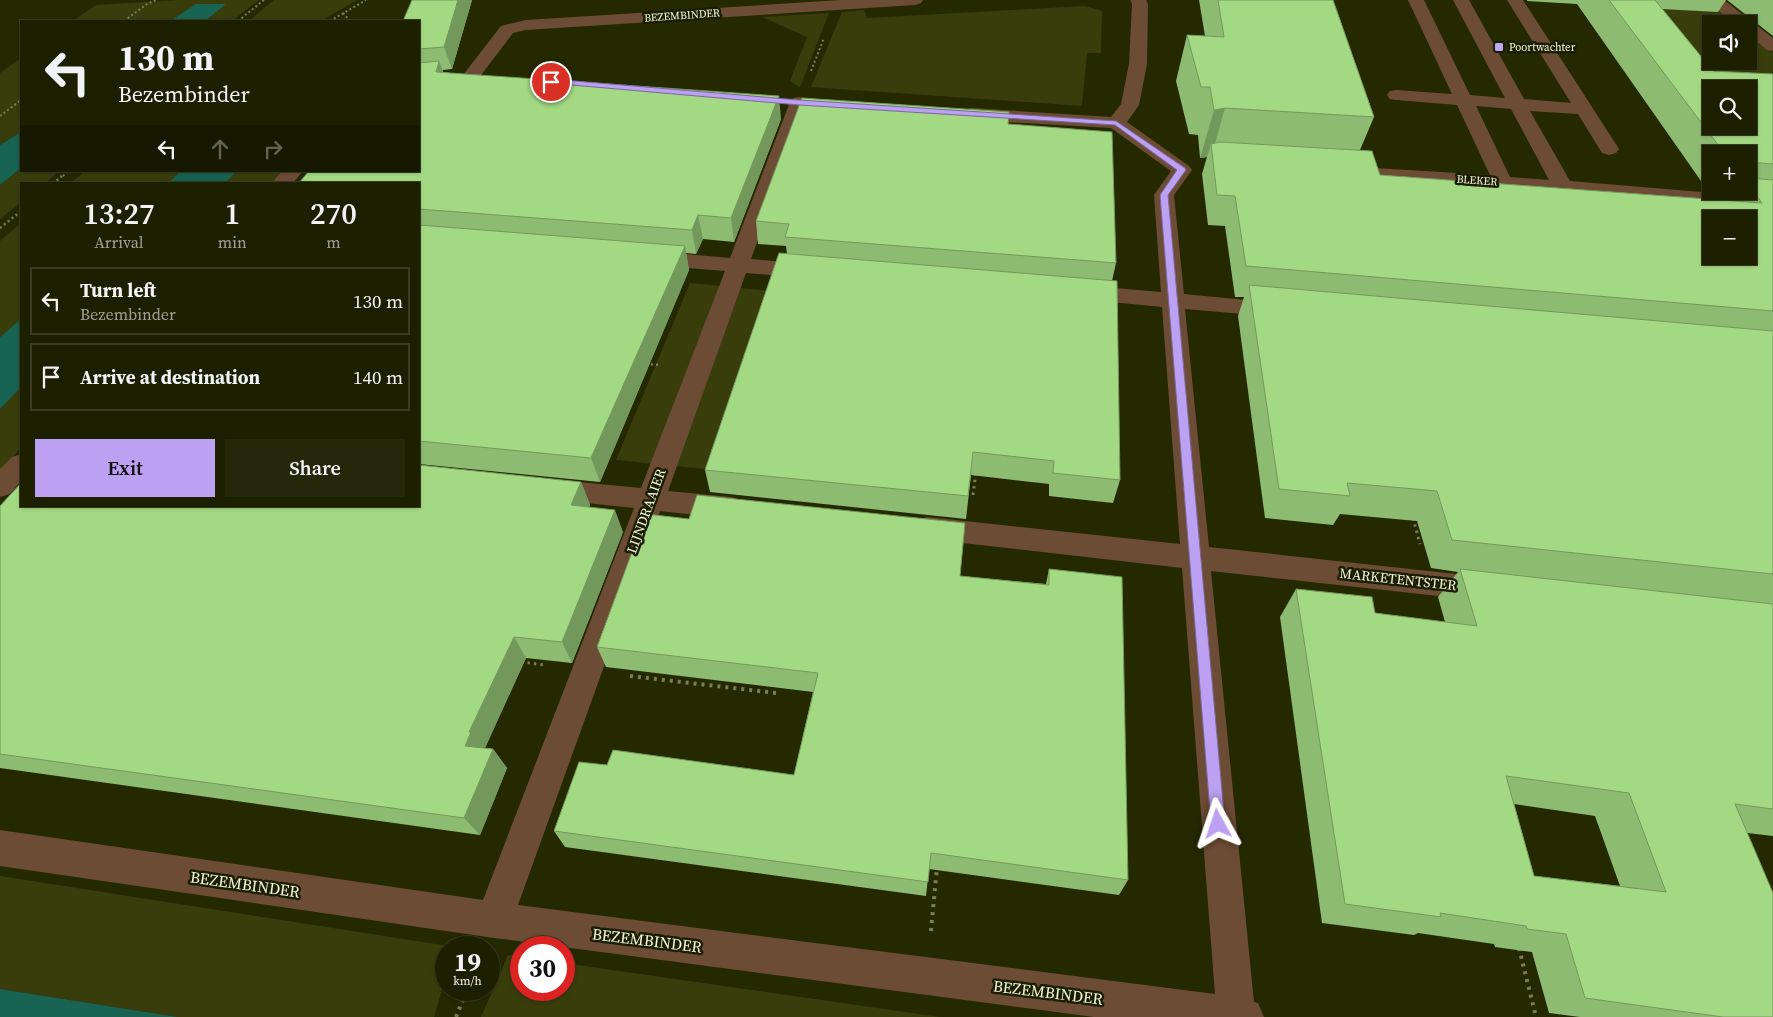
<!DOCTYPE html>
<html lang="en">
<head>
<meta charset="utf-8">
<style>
	:root { --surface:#1c1f00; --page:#25270a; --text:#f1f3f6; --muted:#a0a299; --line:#3a3d22; --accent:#bca0f2 }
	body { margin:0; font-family:"Source Serif 4",serif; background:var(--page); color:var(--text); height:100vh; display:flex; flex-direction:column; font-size:19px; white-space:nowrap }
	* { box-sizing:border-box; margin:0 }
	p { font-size:16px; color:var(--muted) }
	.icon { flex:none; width:28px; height:28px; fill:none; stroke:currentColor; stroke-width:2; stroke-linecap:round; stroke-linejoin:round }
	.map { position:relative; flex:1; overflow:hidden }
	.details { position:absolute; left:20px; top:182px; width:400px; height:325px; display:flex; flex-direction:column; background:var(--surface); border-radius:0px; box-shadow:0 1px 4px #0004,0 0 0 1px var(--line) }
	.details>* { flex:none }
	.guide { position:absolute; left:20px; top:20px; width:400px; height:152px; border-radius:0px; box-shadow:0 1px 4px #0004,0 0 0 1px var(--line); background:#1c1f00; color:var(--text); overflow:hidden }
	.controls { position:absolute; left:1702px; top:15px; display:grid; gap:10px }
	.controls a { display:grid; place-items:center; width:55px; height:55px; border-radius:0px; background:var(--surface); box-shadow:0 1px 4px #0004,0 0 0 1px var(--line); font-size:25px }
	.speed { position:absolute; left:435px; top:936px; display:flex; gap:10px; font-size:25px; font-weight:700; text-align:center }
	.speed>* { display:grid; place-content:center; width:65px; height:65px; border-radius:50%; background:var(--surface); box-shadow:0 1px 4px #0004,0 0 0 1px var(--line); line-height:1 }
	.speed small { font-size:12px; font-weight:400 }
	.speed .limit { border:8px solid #d22; background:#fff; color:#111 }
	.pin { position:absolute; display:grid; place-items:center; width:42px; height:42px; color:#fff; margin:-21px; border:2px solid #fff; border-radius:50%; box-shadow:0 1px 5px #0007 }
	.me { position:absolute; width:55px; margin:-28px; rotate:355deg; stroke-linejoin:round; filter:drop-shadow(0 0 4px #0008) }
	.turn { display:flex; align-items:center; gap:18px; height:105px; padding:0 15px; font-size:22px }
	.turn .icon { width:65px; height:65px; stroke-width:2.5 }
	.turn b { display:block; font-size:35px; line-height:42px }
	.lanes { display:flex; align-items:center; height:48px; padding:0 15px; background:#0003; justify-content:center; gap:25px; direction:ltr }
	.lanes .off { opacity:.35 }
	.eta { display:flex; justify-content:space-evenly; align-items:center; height:85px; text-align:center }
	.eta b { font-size:30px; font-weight:600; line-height:35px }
	.button { display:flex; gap:10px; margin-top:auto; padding:10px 15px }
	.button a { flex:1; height:58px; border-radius:0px; background:var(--accent); color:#111; font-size:20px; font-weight:600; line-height:58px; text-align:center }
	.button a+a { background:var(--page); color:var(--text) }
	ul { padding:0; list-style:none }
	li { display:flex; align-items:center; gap:15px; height:68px; margin:0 10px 8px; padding:0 5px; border:2px solid var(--line); border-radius:0px }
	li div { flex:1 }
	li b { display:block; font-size:19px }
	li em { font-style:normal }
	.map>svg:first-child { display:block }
	.green { fill:#393d0c }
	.water { fill:#186352 }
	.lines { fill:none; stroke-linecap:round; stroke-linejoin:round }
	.path-far3 { stroke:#797d58; stroke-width:2; stroke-dasharray:2 2.5; stroke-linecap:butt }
	.path-far2 { stroke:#797d58; stroke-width:2.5; stroke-dasharray:2 3; stroke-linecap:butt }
	.path-far1 { stroke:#797d58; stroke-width:3; stroke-dasharray:2.5 4; stroke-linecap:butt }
	.path { stroke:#797d58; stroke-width:4; stroke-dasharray:3 5; stroke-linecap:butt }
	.minor { fill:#6d4c35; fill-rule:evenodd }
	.wall { fill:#8dbb71; fill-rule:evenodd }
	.shaded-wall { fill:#73985c }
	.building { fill:#a4d983; stroke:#73985c; fill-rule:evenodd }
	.route { fill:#bca0f2; stroke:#7a689d }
	.poi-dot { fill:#bbaaf6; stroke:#1c1e02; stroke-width:2 }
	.labels { text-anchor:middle; stroke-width:5; stroke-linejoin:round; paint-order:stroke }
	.far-street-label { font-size:11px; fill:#f3f8da; stroke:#1c1e02 }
	.far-poi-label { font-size:11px; fill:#f3f8da; stroke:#1c1e02; text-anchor:start }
	.street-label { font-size:14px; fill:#f3f8da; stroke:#1c1e02 }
	.near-street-label { font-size:16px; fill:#f3f8da; stroke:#1c1e02 }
</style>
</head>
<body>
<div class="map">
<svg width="1773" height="1017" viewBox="0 0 1773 1017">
	<rect width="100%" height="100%" fill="#252900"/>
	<path class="green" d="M180 0H259L232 21H205L225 4H196L170 21H73L96 5Z
		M274 0H357L321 21H249Z
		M1653 0H1705L1735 24H1711V61H1749V34L1773 53V74L1711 89Z
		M1085 6 1102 11 1101 53H1087L1082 106 811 87 842 12 864 10 867 18Z
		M829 13 800 87 790 81 807 37 762 17Z
		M21 58V132L0 145V73Z
		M21 168V171H59L44 184H21V202L0 219V185Z
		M85 171H181L167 184H70Z
		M237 171H284L272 184H224Z
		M21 223V319L0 337V241Z
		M690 283 772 291 714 470 616 460Z
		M21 387V448L0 470V409Z
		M0 876 455 947 446 948V976L434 1017H178L0 989Z
		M508 955 521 957V990H564V963L940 1017H481Z"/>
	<path class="water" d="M196 4H226L205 21H170Z
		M21 132V168L0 185V145Z
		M181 171H237L224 184H167Z
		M21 319V387L0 409V337Z
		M0 989 178 1017H0Z"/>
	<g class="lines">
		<path class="path-far3" d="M343 13 350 21
			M124 21 147 4 156 0
			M238 21 264 0
			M330 21 366 0
			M811 71 824 38
			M0 116 21 100
			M63 176 68 171"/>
		<path class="path-far2" d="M53 184 64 174
			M0 228 21 211
			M646 364 660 365"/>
		<path class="path-far1" d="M973 495 976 472
			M1413 518 1420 544
			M521 662 545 665"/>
		<path class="path" d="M630 676 776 693
			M931 931 937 867
			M1519 948 1536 1017
			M456 1017 467 990"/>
		<path class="minor" d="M841 0H923L921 3 915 5 526 30 513 33 478 79 472 80 466 79 463 75 501 26 526 20Z
			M1130 0H1146L1148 4 1147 64 1139 105 1127 122 1189 166 1192 170 1174 195 1184 294 1278 303 1286 305 1289 310 1286 315 1278 317 1185 309 1209 547 1484 577 1494 580 1499 589 1494 598 1484 601 1211 571 1254 1002 1258 1003 1264 1017H1094L494 938 0 866V830L483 900 634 508 547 499 537 496 533 489 537 482 547 479 641 488 725 271 651 265 643 263 640 258 643 253 651 251 730 258 790 102 793 98 799 97 805 98 808 102 751 259 810 264 818 266 821 271 818 276 810 278 746 273 668 491 731 497 741 500 745 508 741 516 731 519 660 511 518 905 1215 994 1182 568 927 539 917 536 913 528 917 520 927 517 1180 544 1162 307 1080 299 1072 297 1069 292 1072 287 1080 285 1161 292 1154 195 1171 171 1111 128 971 120 964 118 962 114 964 110 971 108 1111 117 1121 104 1129 64 1132 4Z
			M1408 0H1424L1470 95 1505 98 1453 0H1469L1524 99 1571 103 1507 0H1523L1619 149 1616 153 1609 155 1602 153 1578 114 1530 111 1570 181 1773 198V210L1336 176 1333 172 1336 168 1343 166 1490 175 1457 105 1396 100 1390 99 1387 95 1390 91 1396 90 1452 94ZM1476 106 1511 109 1549 180 1510 177Z
			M1706 0H1724L1773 38V51L1767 50 1749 35V24H1734Z
			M282 171H303L292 184H271Z
			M21 454V481L10 494 0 497V469L12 457Z"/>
	</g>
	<path class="wall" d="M472 0 452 69 443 70V72L781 119 734 242 703 239 696 254 686 253 689 270 600 482 419 464V21Z
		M1199 0H1333L1374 117 1360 150 1380 175 1725 200 1731 193 1715 191H1749V154H1711V191H1708L1577 4 1527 1V0H1726L1718 12 1662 9 1713 71 1773 74V836L1747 833 1773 1017H1580L1549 1013 1532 952 1495 947 1494 944 1418 933 1414 935 1322 923 1280 617 1296 589 1375 613 1445 622 1438 597 1458 572 1431 568 1417 521 1340 514 1333 525 1265 518 1238 316 1244 297H1235L1225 226 1208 225 1202 174 1207 157 1200 158 1198 135 1189 134 1176 81 1187 35 1205 36ZM1514 804 1595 816 1620 886 1534 876Z
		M1727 0H1773V36Z
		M1008 124 1116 263 1112 281 1120 480 1113 503 1049 496V484L971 475 966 519 710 492 705 470 787 254 786 246 758 244 756 221Z
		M581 482 590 505 589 507 623 532 572 663 526 658 485 748 493 749 507 768 480 835 0 768V506Z
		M1049 569 1128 880 1119 895 929 869 926 896 565 847 554 831 607 765 794 775 813 692 606 667 597 647 960 576 1046 584Z"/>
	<path class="shaded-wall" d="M458 0H472L452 69 444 47Z
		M439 61 448 84 436 72Z
		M779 96 781 119 734 242 731 218Z
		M1225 108 1212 154 1211 144 1207 157 1200 158 1214 110Z
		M698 215 703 239 696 254 692 230Z
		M685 246 689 270 600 482 591 458Z
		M581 482 590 505 580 528 571 505Z
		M615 510 623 532 572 663 562 642Z
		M514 637 526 658 484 750 465 746 469 732Z
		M493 749 507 768 480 835 464 818Z"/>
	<path class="building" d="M412 0H458L444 47 419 49V21H403Z
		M1218 0H1333L1374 117 1225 108 1214 110 1210 87H1201L1187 35 1224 37Z
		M1609 0H1655L1713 71 1773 74V164L1749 162V154H1725ZM1711 89H1749V126H1711Z
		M439 61 436 72 779 96 731 218 698 215 692 230 419 209V184H298L309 171H419V63Z
		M802 98 1009 112 1008 124 1112 132 1116 263 785 237 789 224 756 221Z
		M1220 142 1372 151 1380 175 1762 203 1749 185V178L1773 180V311L1246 266 1235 196 1217 195 1211 144ZM1711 219H1749V256H1711Z
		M419 225 685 246 591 458 419 441Z
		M779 253 1117 281 1120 480 1053 473 1054 461 973 452 968 496 705 470Z
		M1249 285 1773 331V574L1452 540 1437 491 1347 483 1350 496 1279 489Z
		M419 465 581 482 571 505 615 510 562 642 514 637 469 732H471L465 746 493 749 464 818 0 754V506L21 483V506H419Z
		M697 495 965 523 960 576 1049 585V569L1122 577 1128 880 931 853 928 882 554 831 579 762 607 765 613 750 794 775 818 673 597 647 646 514 689 519Z
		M1460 569 1773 604V809L1735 804 1773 893V1017H1723L1585 998 1566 934 1527 929 1526 926 1440 913 1441 917 1345 904 1296 589 1372 597 1375 613 1477 626ZM1506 776 1629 793 1666 892 1534 876Z"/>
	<path class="route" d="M551 79 799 100 1116 121 1185 168 1186 170 1168 195 1225 824 1223 829 1218 831 1213 829 1211 824 1160 195 1177 170 1115 125 799 105 549 83V80Z"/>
	<rect class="poi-dot" x="1494" y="42" width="10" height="10" rx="2.5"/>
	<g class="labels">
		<g class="far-street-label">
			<text transform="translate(682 15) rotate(-4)" y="4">BEZEMBINDER</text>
			<text transform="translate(1477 180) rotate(4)" y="4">BLEKER</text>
		</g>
		<g class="far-poi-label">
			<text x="1509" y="51">Poortwachter</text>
		</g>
		<g class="street-label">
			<text transform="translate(646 511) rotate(-70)" y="5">LIJNDRAAIER</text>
			<text transform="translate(1398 579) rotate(6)" y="5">MARKETENTSTER</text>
		</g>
		<g class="near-street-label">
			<text transform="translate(245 884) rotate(8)" y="6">BEZEMBINDER</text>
			<text transform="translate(647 940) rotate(7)" y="6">BEZEMBINDER</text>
			<text transform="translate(1048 992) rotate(7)" y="6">BEZEMBINDER</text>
		</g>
	</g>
</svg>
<div class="controls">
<a><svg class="icon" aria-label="sound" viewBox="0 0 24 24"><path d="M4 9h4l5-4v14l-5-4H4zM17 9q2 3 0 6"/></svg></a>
<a><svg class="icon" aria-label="search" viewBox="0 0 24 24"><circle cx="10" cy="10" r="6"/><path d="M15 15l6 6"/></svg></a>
<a>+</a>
<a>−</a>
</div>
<div class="speed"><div>19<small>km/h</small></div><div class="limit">30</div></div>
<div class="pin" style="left:551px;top:82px;background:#d93025"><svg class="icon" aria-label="arrive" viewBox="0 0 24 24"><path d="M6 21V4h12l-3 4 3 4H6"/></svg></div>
<svg class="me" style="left:1218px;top:824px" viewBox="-20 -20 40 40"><path d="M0-17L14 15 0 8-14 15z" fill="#bca0f2" stroke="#fff" stroke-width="4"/></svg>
<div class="guide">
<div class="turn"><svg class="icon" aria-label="left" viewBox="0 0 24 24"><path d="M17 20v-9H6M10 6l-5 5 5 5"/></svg><div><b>130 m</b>Bezembinder</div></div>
<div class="lanes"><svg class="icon" aria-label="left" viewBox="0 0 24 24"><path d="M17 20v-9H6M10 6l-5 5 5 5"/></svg><svg class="icon off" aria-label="ahead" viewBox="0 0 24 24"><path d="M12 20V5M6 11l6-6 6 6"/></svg><svg class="icon off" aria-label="right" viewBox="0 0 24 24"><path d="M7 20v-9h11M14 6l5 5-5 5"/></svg></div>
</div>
<section class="details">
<div class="eta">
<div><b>13:27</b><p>Arrival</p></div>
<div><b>1</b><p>min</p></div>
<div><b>270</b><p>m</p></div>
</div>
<ul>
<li><svg class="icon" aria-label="left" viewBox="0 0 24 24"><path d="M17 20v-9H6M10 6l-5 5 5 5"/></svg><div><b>Turn left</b><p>Bezembinder</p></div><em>130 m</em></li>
<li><svg class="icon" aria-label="arrive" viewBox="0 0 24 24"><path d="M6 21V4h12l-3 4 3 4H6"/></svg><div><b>Arrive at destination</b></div><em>140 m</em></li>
</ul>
<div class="button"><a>Exit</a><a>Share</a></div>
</section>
</div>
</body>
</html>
